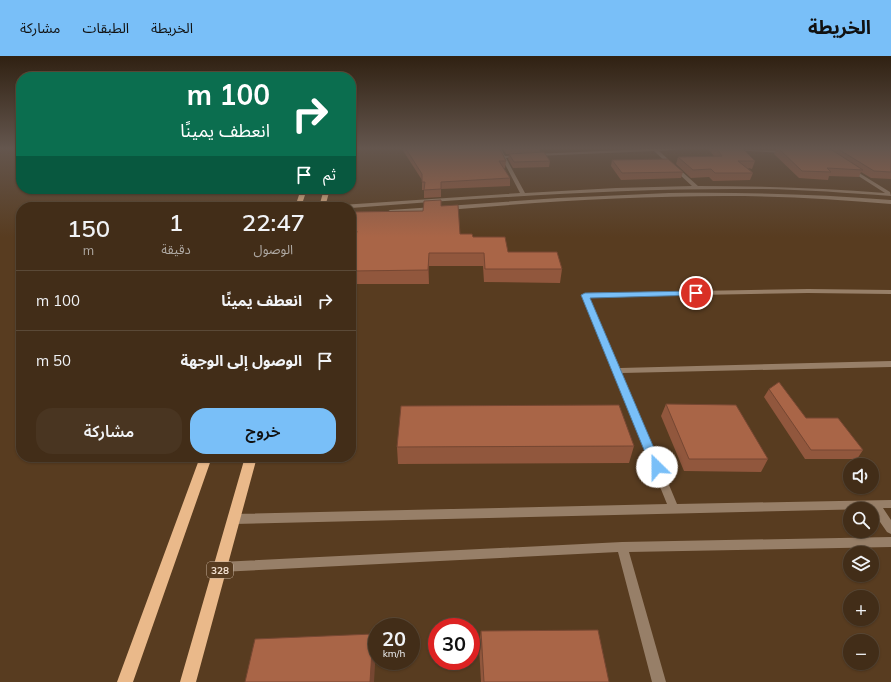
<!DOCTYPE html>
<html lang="ar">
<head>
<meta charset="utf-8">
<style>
	:root { --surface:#422d18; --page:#493521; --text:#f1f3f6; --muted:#aea8a2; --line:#5a4937; --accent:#79bff8 }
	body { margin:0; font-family:Mulish,"Noto Sans Arabic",sans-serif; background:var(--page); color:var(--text); direction:rtl; height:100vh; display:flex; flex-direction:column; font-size:15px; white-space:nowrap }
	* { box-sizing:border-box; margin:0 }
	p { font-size:13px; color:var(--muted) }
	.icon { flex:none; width:22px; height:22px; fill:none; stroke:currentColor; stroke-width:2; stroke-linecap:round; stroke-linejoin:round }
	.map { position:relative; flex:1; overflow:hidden; direction:ltr }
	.sheet { position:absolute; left:16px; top:146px; width:340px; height:260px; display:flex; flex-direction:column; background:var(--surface); border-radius:16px; box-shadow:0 1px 3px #0004,0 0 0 1px var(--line); direction:rtl }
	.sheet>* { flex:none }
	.top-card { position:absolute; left:16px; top:16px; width:340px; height:122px; border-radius:16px; box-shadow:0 1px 3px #0004,0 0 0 1px var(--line); direction:rtl; background:#0b6e4f; color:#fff; overflow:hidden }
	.buttons { position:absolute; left:843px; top:402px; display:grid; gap:8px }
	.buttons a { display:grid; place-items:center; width:36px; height:36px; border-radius:50%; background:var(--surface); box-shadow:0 1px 3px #0004,0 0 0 1px var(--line); font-size:20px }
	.speed { position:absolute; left:368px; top:562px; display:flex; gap:8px; font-size:20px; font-weight:700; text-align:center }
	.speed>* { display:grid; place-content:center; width:52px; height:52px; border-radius:50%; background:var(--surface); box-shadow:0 1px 3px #0004,0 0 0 1px var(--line); line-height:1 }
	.speed small { font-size:10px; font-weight:400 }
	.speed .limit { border:6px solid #d22; background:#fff; color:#111 }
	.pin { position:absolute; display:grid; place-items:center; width:34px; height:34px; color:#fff; margin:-17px; border:2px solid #fff; border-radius:50%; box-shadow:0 1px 4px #0007 }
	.me { position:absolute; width:44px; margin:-22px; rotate:337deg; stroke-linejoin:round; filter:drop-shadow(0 0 3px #0008) }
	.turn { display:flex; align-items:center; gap:14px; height:84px; padding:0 20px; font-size:18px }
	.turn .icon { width:52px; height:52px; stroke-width:2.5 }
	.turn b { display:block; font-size:28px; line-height:34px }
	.then { display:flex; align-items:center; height:38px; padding:0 20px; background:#0003; gap:8px; font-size:15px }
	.eta { display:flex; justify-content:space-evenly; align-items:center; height:68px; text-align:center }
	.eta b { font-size:24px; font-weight:600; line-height:28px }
	.button { display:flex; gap:8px; margin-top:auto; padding:8px 20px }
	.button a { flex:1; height:46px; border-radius:16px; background:var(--accent); color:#111; font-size:16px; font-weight:600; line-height:46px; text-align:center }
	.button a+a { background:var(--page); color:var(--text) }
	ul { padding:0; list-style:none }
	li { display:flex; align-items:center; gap:12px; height:60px; padding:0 20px; border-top:1px solid var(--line) }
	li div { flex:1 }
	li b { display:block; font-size:15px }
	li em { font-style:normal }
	header { display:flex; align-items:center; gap:24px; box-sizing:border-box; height:56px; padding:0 20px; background:var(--accent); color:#111 }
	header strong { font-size:19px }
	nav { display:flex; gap:22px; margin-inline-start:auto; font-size:14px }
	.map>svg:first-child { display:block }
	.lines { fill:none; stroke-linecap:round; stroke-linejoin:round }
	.minor { fill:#977f68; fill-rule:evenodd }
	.primary { fill:#eab98a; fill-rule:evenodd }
	.wall { fill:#91573d }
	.shaded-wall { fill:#764732 }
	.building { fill:#a96547; stroke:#764732 }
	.route { fill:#79bff8; stroke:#4f7ca1 }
	.labels { text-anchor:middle; stroke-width:4; stroke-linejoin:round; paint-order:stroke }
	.shield { fill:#583c20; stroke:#c6b19d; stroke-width:1 }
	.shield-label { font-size:10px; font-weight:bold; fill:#f5e3d3 }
</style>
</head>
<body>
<header>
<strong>الخريطة</strong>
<nav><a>الخريطة</a><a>الطبقات</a><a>مشاركة</a></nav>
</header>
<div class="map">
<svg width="891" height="626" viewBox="0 0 891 626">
	<rect width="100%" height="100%" fill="#583c20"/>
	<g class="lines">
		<path class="minor" d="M497 93H501L505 100 519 99 521 100 506 102 525 137 616 132 692 130 654 95 535 100 533 99 535 98 645 93H684L659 95 698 130C760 130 822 132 885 137L849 114V113L851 112 890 136 891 140C845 137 799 133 752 133 618 132 485 142 351 152L338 151 341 149 520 137Z
			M713 93 785 95 787 96 785 97Z
			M669 137C744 136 817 138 891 144V148C836 143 780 140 725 140 632 140 539 146 447 154L444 152 447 150 558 142Z
			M434 151 436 152V154L390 158 387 156 390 154Z
			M808 233 891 234V238L808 237 589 241 620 312 891 305V311L622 317 677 448 891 444V452H883L891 464V478L887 476 871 453 234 468 230 466 229 463 230 460 234 458 667 448 582 239 585 237Z
			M891 481V491L629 496 666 626H652L618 496 220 516 216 515 214 511 216 507 220 506 622 486Z"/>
		<path class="primary" d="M301 133H307L301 151H295Z
			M324 133H330L325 151H319Z
			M200 401H212L133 626H117Z
			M245 401H257L196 626H180Z"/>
	</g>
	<path class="wall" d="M402 93H500L506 105 505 112H504L510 122V130L441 133V141L424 142V134H422V124Z
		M503 93H540V96L550 105 549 111 513 112 508 103 509 98H506Z
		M709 93H743L755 105 752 113 748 112 753 117 750 124 713 125 709 121 691 122 676 108 678 101 714 100 709 94Z
		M773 93H890L891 94V123L871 122 861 116 859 121 829 120 828 124 799 122 774 98 776 93Z
		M612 104 683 116 681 122 621 124 611 110Z
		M441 150 460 178 508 196 562 213 560 227 484 226 483 210H429V228H351V203L354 188H351V156L423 155Z
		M769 333 806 362 863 394 857 403H805L764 341Z
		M666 348 768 403 761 416 684 415 661 360Z
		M634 390 629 407 398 408 397 391Z
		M481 575 609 626H481L479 590Z"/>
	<path class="shaded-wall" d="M429 197V228L428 214Z
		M373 578 376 592 374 626H370Z"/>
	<path class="building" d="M406 93H500L506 105H499L510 122 441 126V133L424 134 425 126H422V118Z
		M717 93H743L755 105H738L753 117H715L711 113 693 114 678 101 722 100Z
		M779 93H816L832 94 863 114 827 112 831 116 802 115Z
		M838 93H890L891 94V116L874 115Z
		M544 96 550 105 514 106 509 98Z
		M668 103 683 116 622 117 612 104Z
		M441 144V150L458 149 460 178H472L473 181H505L508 196H557L562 213H485L484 197H429L428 214 351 215V203L357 175 351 176V156L423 155 424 145Z
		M779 326 806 362H838L863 394H811L769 333Z
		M666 348 736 349 768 403H689Z
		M619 349 634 390 397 391 401 350Z
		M598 574 609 626H484L481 575Z
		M373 578 370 626H245L255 583Z"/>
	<linearGradient id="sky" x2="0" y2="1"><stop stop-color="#302112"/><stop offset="0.51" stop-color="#64564e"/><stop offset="1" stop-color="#64564e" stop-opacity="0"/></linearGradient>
	<rect width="891" height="181" fill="url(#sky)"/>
	<path class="route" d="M696 235H699V239L590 242 662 411 661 414 657 415 653 414 651 411 581 239 585 237Z"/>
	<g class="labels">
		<rect class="shield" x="207" y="506" width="26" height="16" rx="3"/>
		<g class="shield-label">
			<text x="220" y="518">328</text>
		</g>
	</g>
</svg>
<div class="buttons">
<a><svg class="icon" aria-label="sound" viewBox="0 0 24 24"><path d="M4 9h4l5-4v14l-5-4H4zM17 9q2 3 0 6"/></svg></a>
<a><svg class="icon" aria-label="search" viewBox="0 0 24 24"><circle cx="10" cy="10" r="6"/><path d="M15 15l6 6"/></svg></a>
<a><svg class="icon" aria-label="layers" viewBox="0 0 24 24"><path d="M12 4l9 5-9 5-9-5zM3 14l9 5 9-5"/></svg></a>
<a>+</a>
<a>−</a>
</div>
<div class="speed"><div>20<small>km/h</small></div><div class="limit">30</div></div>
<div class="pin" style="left:696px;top:237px;background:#d93025"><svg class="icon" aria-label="arrive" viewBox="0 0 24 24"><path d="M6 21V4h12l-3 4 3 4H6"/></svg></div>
<svg class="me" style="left:657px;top:411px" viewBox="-20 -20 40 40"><circle r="19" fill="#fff"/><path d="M0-13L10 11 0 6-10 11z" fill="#79bff8"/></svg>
<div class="top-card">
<div class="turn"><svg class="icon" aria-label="right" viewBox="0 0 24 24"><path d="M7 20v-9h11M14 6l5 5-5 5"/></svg><div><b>100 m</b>انعطف يمينًا</div></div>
<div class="then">ثم<svg class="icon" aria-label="arrive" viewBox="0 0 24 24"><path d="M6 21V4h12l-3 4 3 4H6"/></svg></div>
</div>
<section class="sheet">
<div class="eta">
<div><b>22:47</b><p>الوصول</p></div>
<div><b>1</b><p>دقيقة</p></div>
<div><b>150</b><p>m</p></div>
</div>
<ul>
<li><svg class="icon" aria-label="right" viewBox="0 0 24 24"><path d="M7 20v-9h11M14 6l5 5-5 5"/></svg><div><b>انعطف يمينًا</b></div><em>100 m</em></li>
<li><svg class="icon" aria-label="arrive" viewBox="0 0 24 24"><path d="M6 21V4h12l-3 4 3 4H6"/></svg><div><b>الوصول إلى الوجهة</b></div><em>50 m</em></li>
</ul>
<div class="button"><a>خروج</a><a>مشاركة</a></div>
</section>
</div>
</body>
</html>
